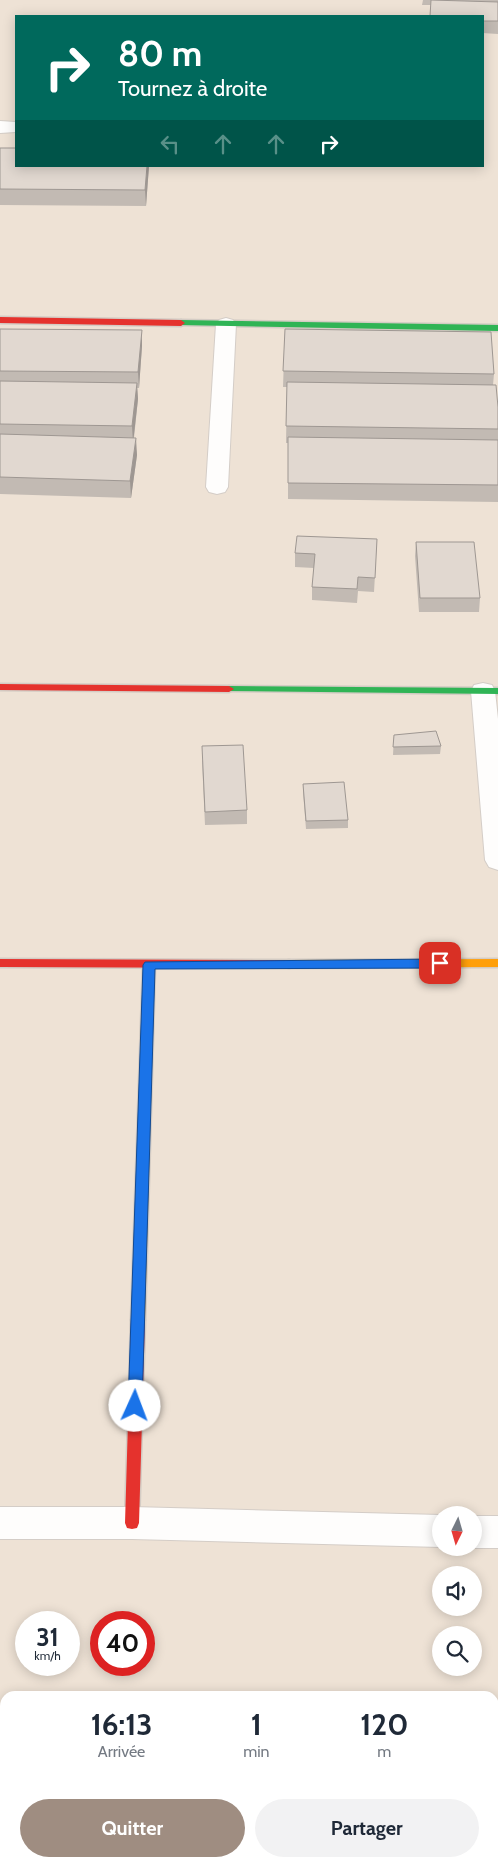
<!DOCTYPE html>
<html lang="fr">
<head>
<meta charset="utf-8">
<style>
	:root { --surface:#fff; --page:#f2f2f3; --text:#1f2937; --muted:#747a83; --accent:#9f8d81 }
	body { margin:0; font-family:Cabin,sans-serif; background:var(--page); color:var(--text); height:100vh; display:flex; flex-direction:column; font-size:19px; white-space:nowrap }
	* { box-sizing:border-box; margin:0 }
	p { font-size:16px; color:var(--muted) }
	.icon { flex:none; width:28px; height:28px; fill:none; stroke:currentColor; stroke-width:2; stroke-linecap:round; stroke-linejoin:round }
	.map { position:relative; flex:1; overflow:hidden }
	.panel { position:absolute; left:0px; top:1691px; width:499px; height:176px; display:flex; flex-direction:column; background:var(--surface); border-radius:15px 15px 0 0; box-shadow:0 2px 12px #0003 }
	.panel>* { flex:none }
	.banner { position:absolute; left:15px; top:15px; width:469px; height:152px; border-radius:0px; box-shadow:0 2px 12px #0003; background:#00695c; color:#fff; overflow:hidden }
	.needle { width:32px; rotate:185deg }
	.fabs { position:absolute; left:432px; top:1506px; display:grid; gap:10px }
	.fabs a { display:grid; place-items:center; width:50px; height:50px; border-radius:50%; background:var(--surface); box-shadow:0 2px 12px #0003; font-size:25px }
	.speed { position:absolute; left:15px; top:1611px; display:flex; gap:10px; font-size:25px; font-weight:700; text-align:center }
	.speed>* { display:grid; place-content:center; width:65px; height:65px; border-radius:50%; background:var(--surface); box-shadow:0 2px 12px #0003; line-height:1 }
	.speed small { font-size:12px; font-weight:400 }
	.speed .limit { border:8px solid #d22; background:#fff; color:#111 }
	.pin { position:absolute; display:grid; place-items:center; width:42px; height:42px; color:#fff; margin:-21px; border-radius:10px; box-shadow:0 2px 8px #0006 }
	.me { position:absolute; width:55px; margin:-28px; rotate:2deg; stroke-linejoin:round; filter:drop-shadow(0 0 4px #0008) }
	.turn { display:flex; align-items:center; gap:18px; height:105px; padding:0 20px; font-size:22px }
	.turn .icon { width:65px; height:65px; stroke-width:2.5 }
	.turn b { display:block; font-size:35px; line-height:42px }
	.lanes { display:flex; align-items:center; height:48px; padding:0 20px; background:#0003; justify-content:center; gap:25px; direction:ltr }
	.lanes .off { opacity:.35 }
	.eta { display:flex; justify-content:space-evenly; align-items:center; height:85px; text-align:center }
	.eta b { font-size:30px; font-weight:700; line-height:35px }
	.primary-button { display:flex; gap:10px; margin-top:auto; padding:10px 20px }
	.primary-button a { flex:1; height:58px; border-radius:30px; background:var(--accent); color:#fff; font-size:20px; font-weight:700; line-height:58px; text-align:center }
	.primary-button a+a { background:var(--page); color:var(--text) }
	.map>svg:first-child { display:block }
	.residential { fill:#eee2d5; fill-rule:evenodd }
	.lines { fill:none; stroke-linecap:round; stroke-linejoin:round }
	.street-casing { stroke:#d4cdc7; stroke-width:2 }
	.fast-casing { stroke:#d4ccc4; stroke-width:3 }
	.slow-casing { stroke:#d4ccc4; stroke-width:3 }
	.jam-casing { stroke:#d4ccc4; stroke-width:3 }
	.street { fill:#fefdfc; fill-rule:evenodd }
	.fast { fill:#30b455; fill-rule:evenodd }
	.slow { fill:#ff9f0a; fill-rule:evenodd }
	.jam { fill:#e5322d; fill-rule:evenodd }
	.wall { fill:#c2bab3 }
	.shaded-wall { fill:#9e9792 }
	.building { fill:#e1d8d0; stroke:#9e9792 }
	.route { fill:#1a73e8; stroke:#114b97 }
</style>
</head>
<body>
<div class="map">
<svg width="498" height="1867" viewBox="0 0 498 1867">
	<rect width="100%" height="100%" fill="#f5f0e8"/>
	<path class="residential" d="M0 0H498V1867H0ZM16 16H482V166H16ZM441 1515H474V1548H441ZM441 1575H474V1608H441ZM26 1622H69V1665H26ZM101 1622H144V1665H101ZM441 1635H474V1668H441ZM5 1696H494V1862H5Z"/>
	<g class="lines">
		<g class="street-casing">
			<path id="street" d="M0 121 16 122V132L0 133Z
				M226 318 233 320 236 324 228 487 225 492 217 494 209 492 206 487 216 324 219 320Z
				M483 683 492 685 495 691 498 719V870L489 867 485 860 471 691 474 685Z
				M0 1507H132L441 1515V1547L132 1539H0Z
				M474 1516H498V1548H473Z"/>
		</g>
		<g class="fast-casing">
			<path id="fast" d="M181 320 498 325V331L178 325 177 323Z
				M229 686 498 688V694L225 691 224 689Z"/>
		</g>
		<g class="slow-casing">
			<path id="slow" d="M498 959V967L289 968 285 967 283 964 285 961 289 960Z
				M149 961 153 962 155 965 145 1320 143 1324 138 1326 133 1324 131 1320 143 965 145 962Z"/>
		</g>
		<g class="jam-casing">
			<path id="jam" d="M0 317 181 320 185 323 181 326 0 323Z
				M0 684 229 686 234 689 229 692 0 690Z
				M0 959 289 960 293 961 295 964 293 967 289 968 0 967Z
				M138 1314 143 1316 145 1320 139 1523 137 1528 132 1529 127 1528 125 1523 131 1320 133 1316Z"/>
		</g>
		<use href="#street" class="street"/>
		<use href="#fast" class="fast"/>
		<use href="#slow" class="slow"/>
		<use href="#jam" class="jam"/>
	</g>
	<path class="wall" d="M423 0H498V34L482 33V16L430 5H422Z
		M0 148 149 166 146 206 0 205Z
		M0 329 142 346 139 388H137L138 399 134 438 137 455 131 498 0 494Z
		M285 329 494 374 493 385 498 407V502L288 499V443H286L287 387H283Z
		M377 539 374 592 358 591 357 603 312 600V587L314 568 295 567V553Z
		M416 542 480 598 479 612H419L415 556Z
		M394 735 441 746 440 754 393 755Z
		M202 760 247 810V824L205 825Z
		M303 784 348 820V828L306 829 303 792Z
		M0 1760H5V1853H0Z"/>
	<path class="shaded-wall" d="M147 166H149L146 206 145 190Z
		M142 330V346L139 388 138 372Z
		M137 383 138 399 133 443 132 426Z
		M136 438 137 455 131 498 130 481Z"/>
	<path class="building" d="M431 0 498 2V21H482V16H430Z
		M0 148H16V166H147L145 190 0 189Z
		M0 329 142 330 138 372 0 371Z
		M285 329 491 332 494 374 283 371Z
		M0 381 137 383 132 426 0 424Z
		M287 382 496 385 498 407V429L286 426Z
		M0 434 136 438 130 481 0 477Z
		M288 437 498 440V485L288 483Z
		M297 536 377 539 375 578 358 577 357 589 312 587 315 554 295 553Z
		M416 542H474L480 598H420Z
		M436 731 441 746 393 747 394 735Z
		M243 745 247 810 205 812 202 746Z
		M344 782 348 820 306 821 303 784Z
		M0 1760H5V1843H0Z"/>
	<path class="route" d="M440 959 446 963 440 968 155 969 142 1406 140 1411 135 1412 130 1411 128 1406 143 965 145 962Z"/>
</svg>
<div class="fabs">
<a><svg class="needle" viewBox="-14 -14 28 28"><path d="M0-13l5 13h-10z" fill="#e53935"/><path d="M0 13l5-13h-10z" fill="#747a83"/></svg></a>
<a><svg class="icon" aria-label="sound" viewBox="0 0 24 24"><path d="M4 9h4l5-4v14l-5-4H4zM17 9q2 3 0 6"/></svg></a>
<a><svg class="icon" aria-label="search" viewBox="0 0 24 24"><circle cx="10" cy="10" r="6"/><path d="M15 15l6 6"/></svg></a>
</div>
<div class="speed"><div>31<small>km/h</small></div><div class="limit">40</div></div>
<div class="pin" style="left:440px;top:963px;background:#d93025"><svg class="icon" aria-label="arrive" viewBox="0 0 24 24"><path d="M6 21V4h12l-3 4 3 4H6"/></svg></div>
<svg class="me" style="left:135px;top:1406px" viewBox="-20 -20 40 40"><circle r="19" fill="#fff"/><path d="M0-13L10 11 0 6-10 11z" fill="#1a73e8"/></svg>
<div class="banner">
<div class="turn"><svg class="icon" aria-label="right" viewBox="0 0 24 24"><path d="M7 20v-9h11M14 6l5 5-5 5"/></svg><div><b>80 m</b>Tournez à droite</div></div>
<div class="lanes"><svg class="icon off" aria-label="left" viewBox="0 0 24 24"><path d="M17 20v-9H6M10 6l-5 5 5 5"/></svg><svg class="icon off" aria-label="ahead" viewBox="0 0 24 24"><path d="M12 20V5M6 11l6-6 6 6"/></svg><svg class="icon off" aria-label="ahead" viewBox="0 0 24 24"><path d="M12 20V5M6 11l6-6 6 6"/></svg><svg class="icon" aria-label="right" viewBox="0 0 24 24"><path d="M7 20v-9h11M14 6l5 5-5 5"/></svg></div>
</div>
<section class="panel">
<div class="eta">
<div><b>16:13</b><p>Arrivée</p></div>
<div><b>1</b><p>min</p></div>
<div><b>120</b><p>m</p></div>
</div>
<div class="primary-button"><a>Quitter</a><a>Partager</a></div>
</section>
</div>
</body>
</html>
